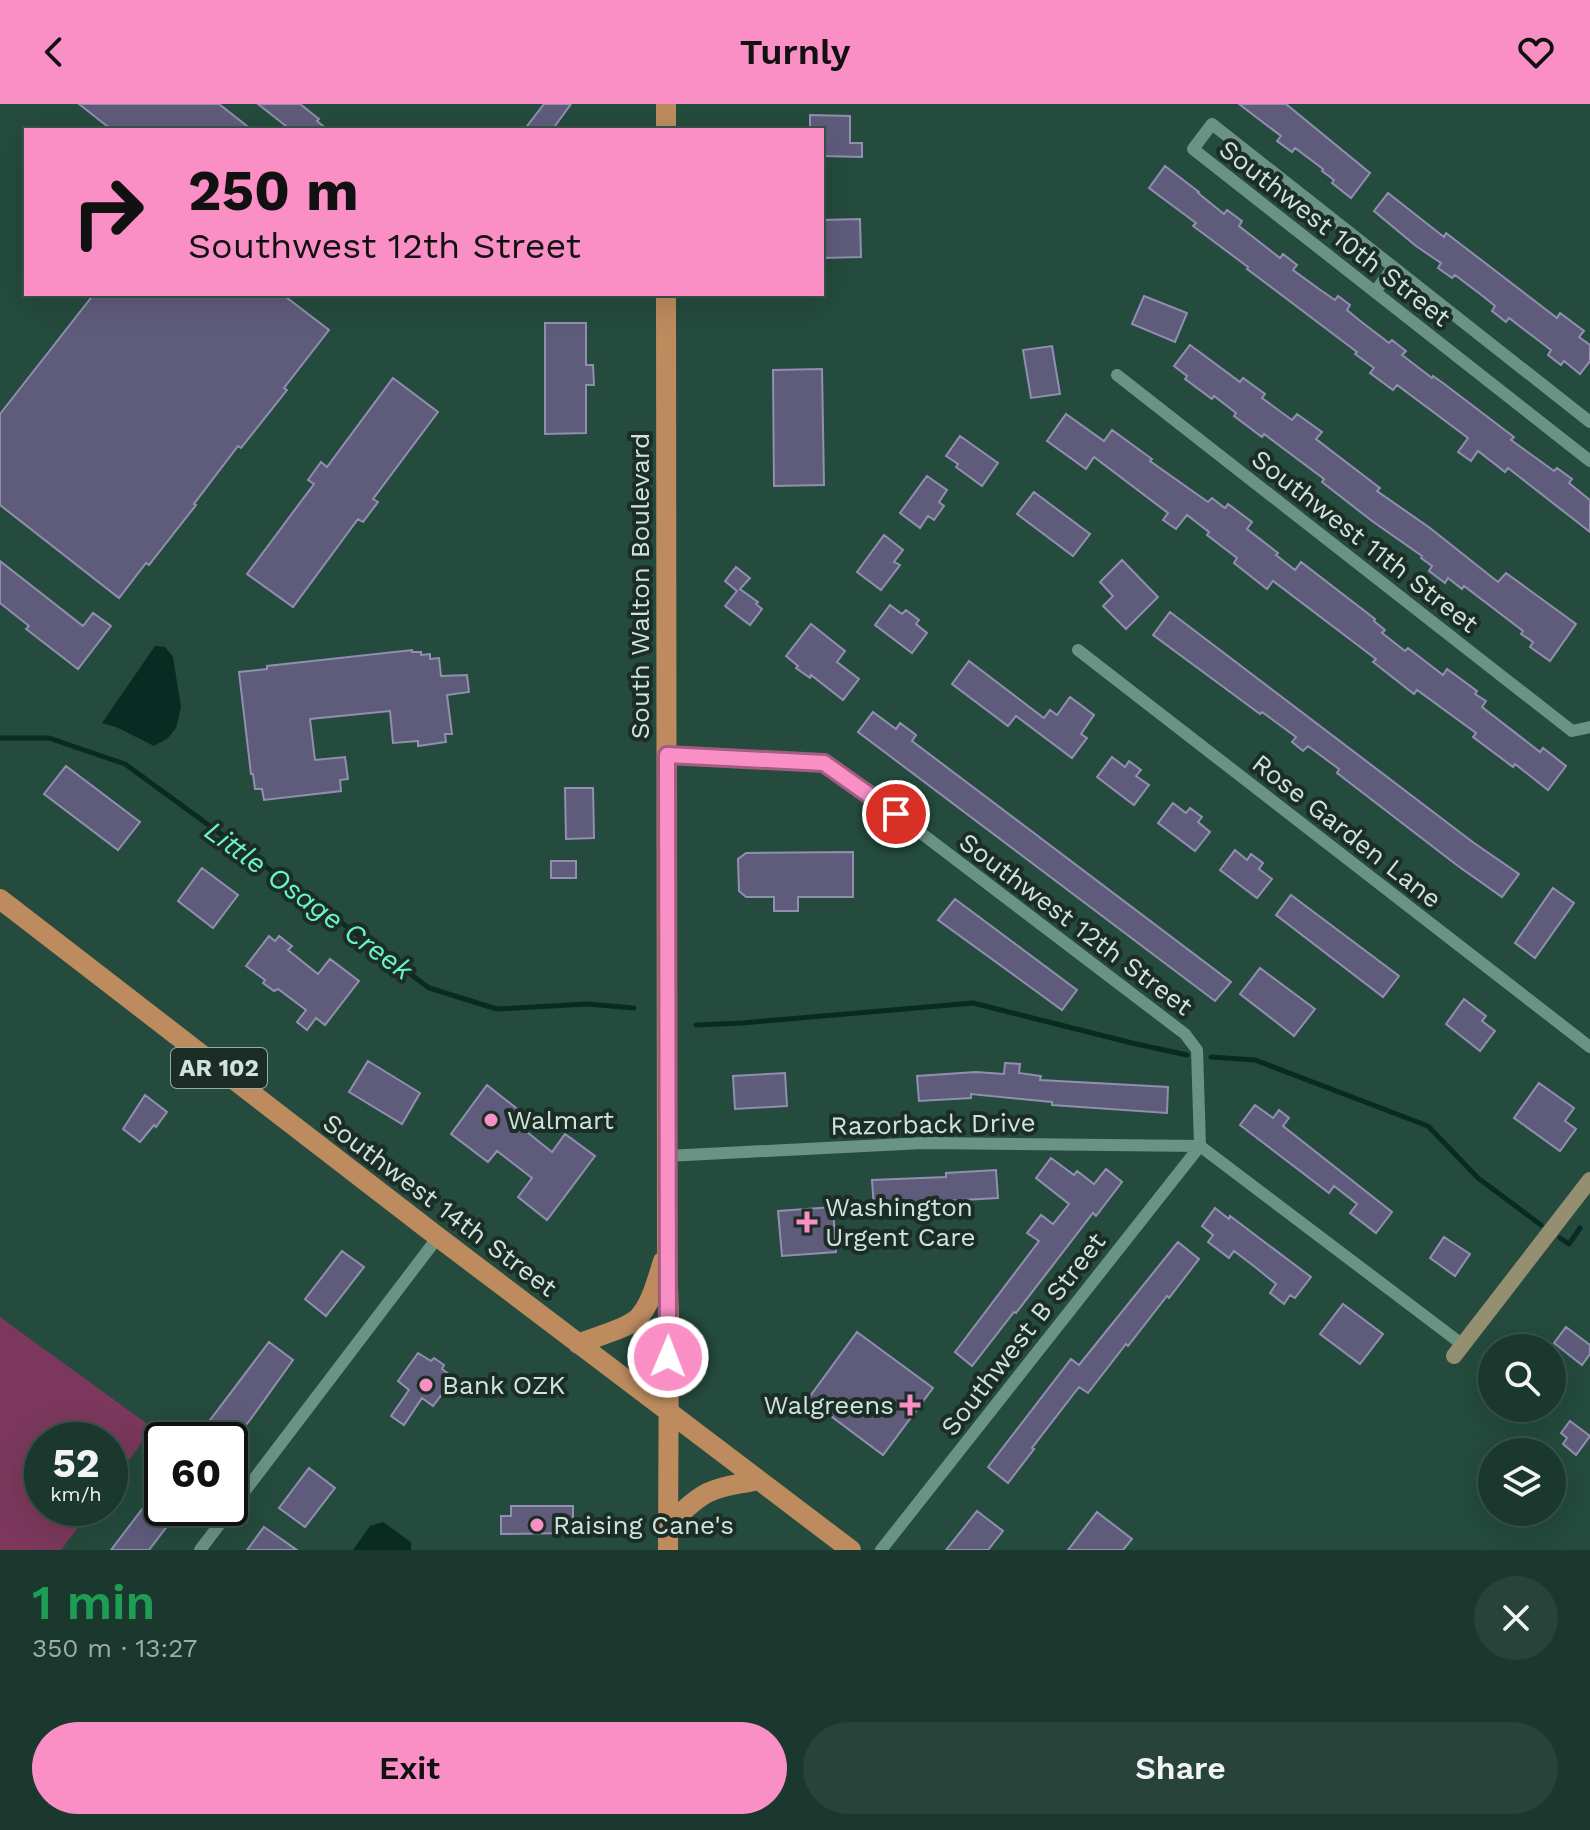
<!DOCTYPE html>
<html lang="en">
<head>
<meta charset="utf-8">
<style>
	:root { --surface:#1b382e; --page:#28433a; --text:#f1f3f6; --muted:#a0acaa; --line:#39524a; --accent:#fa8fc6 }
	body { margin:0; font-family:"Work Sans",sans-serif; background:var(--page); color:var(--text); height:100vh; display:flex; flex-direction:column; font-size:30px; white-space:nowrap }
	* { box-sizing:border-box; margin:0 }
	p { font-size:26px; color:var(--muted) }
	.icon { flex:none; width:44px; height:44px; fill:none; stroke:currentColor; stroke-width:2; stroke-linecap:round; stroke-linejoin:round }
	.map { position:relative; height:1446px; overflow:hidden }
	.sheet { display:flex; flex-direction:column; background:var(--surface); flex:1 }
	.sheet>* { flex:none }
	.banner { position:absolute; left:24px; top:24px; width:800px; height:168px; border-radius:0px; box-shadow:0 8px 32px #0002,0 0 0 2px var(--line); background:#fa8fc6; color:#111; overflow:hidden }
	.tools { position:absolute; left:1478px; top:1230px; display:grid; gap:16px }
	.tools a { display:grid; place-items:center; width:88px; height:88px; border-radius:50%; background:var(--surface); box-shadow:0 8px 32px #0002,0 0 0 2px var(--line); font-size:40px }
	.speed { position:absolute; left:24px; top:1318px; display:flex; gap:16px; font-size:40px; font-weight:700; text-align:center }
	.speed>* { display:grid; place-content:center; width:104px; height:104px; border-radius:50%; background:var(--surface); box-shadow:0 8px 32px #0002,0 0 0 2px var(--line); line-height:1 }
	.speed small { font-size:20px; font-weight:400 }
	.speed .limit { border:4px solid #111; border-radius:12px; background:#fff; color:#111 }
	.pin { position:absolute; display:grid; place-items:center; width:68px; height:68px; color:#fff; margin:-34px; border:4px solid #fff; border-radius:50%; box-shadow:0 2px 8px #0007 }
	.me { position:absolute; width:88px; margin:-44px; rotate:1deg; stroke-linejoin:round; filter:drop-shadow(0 0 6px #0008) }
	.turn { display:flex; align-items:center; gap:28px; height:168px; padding:0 32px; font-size:36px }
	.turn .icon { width:104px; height:104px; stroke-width:2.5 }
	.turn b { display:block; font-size:56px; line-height:68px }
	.round { display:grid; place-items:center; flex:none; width:84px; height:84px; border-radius:42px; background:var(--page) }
	.headline { display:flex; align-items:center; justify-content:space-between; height:136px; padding:0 32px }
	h1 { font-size:48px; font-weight:600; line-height:60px; color:#1e9e55 }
	.primary-button { display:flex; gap:16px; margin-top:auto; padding:16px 32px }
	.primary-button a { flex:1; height:92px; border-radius:48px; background:var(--accent); color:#111; font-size:32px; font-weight:600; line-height:92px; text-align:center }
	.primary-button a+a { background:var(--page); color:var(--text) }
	header { display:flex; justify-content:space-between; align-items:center; height:104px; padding:0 32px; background:var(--accent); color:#111; font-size:36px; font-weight:600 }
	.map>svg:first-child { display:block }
	.green { fill:#7b385c }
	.water { fill:#0a2b21 }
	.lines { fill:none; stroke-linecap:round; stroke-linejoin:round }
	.stream { stroke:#0a2b21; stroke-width:5 }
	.building { fill:#5f5b7b; stroke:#918eb0; stroke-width:2 }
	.street { stroke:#6b9384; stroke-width:12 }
	.secondary { stroke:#948f71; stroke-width:16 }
	.primary { stroke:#bd8b5e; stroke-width:20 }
	.route-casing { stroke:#a25d81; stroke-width:20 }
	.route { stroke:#fa8fc6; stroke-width:14 }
	.poi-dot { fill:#fa8fc6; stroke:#1c2d26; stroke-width:3 }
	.labels { text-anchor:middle; stroke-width:8; stroke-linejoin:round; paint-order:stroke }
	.shield { fill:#1c2d26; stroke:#99ada5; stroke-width:2 }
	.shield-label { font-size:24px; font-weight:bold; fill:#cfe4dc }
	.street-label { font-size:26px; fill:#cfe4dc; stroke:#1c2d26 }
	.poi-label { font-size:26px; fill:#cfe4dc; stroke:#1c2d26; text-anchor:start }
	.water-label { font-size:28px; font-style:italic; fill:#69f4c7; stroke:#1c2d26 }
</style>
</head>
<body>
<header><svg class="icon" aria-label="back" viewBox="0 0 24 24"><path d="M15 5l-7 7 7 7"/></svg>Turnly<svg class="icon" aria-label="heart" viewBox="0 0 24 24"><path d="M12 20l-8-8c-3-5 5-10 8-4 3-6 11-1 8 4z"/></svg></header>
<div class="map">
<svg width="1590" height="1446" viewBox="0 0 1590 1446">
	<rect width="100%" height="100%" fill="#244b3d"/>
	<path class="green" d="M0 1213 153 1324 110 1381V1336H42V1404H93L61 1446H0Z"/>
	<path class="water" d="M155 542 165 543 173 553 181 603 176 624 168 634 154 642 116 623 102 619Z
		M383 1418 411 1438V1446H353L370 1422Z"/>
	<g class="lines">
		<path class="stream" d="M0 634H49L125 660 310 795 429 884 497 905 587 900 634 904
			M696 921 742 919 973 899 1132 939 1187 951
			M1211 953 1255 956 1428 1022 1478 1074 1541 1121
			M1560 1134 1569 1140 1580 1124"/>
	</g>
	<path class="building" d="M79 0H219L252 26H112Z
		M258 0H300L319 15 317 17 328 26H291Z
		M544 0H571L552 26H524Z
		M1239 0H1286L1370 69 1351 94 1332 79 1334 76 1322 67 1323 65 1295 44 1292 48 1277 37 1281 32Z
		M810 11 850 12V39H862V53L822 52V26H810Z
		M1165 62 1199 88 1198 89 1224 110 1227 106 1242 117 1239 122 1280 154 1283 150 1297 161 1293 166 1319 185 1335 196 1338 192 1350 201 1347 206 1359 216 1389 239 1392 236 1406 247 1402 251 1432 274 1433 272 1443 279 1514 333 1511 336 1554 367 1557 364 1572 375 1569 379 1590 396V428L1508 364 1505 368 1478 347 1471 357 1458 348 1468 334 1397 281 1393 286 1370 269 1374 264 1355 250 1357 248 1247 165 1248 163 1193 122 1196 119 1149 84Z
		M1388 89 1444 133 1446 129 1557 214 1560 209 1584 227 1579 233 1590 241V257L1580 270 1564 257 1561 261 1548 251 1551 246 1509 214 1506 218 1492 207 1495 202 1484 193 1455 171 1452 174 1438 164 1441 159 1416 142 1374 107Z
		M860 115 861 153 822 154V116Z
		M94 190H282L329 226 284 284 287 286 241 344 238 342 194 400 196 401 149 461 146 459 119 494 0 401V310Z
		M1144 192 1187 209 1175 238 1132 220Z
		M545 219H586V261H593L594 281H586V329L545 330Z
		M1190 241 1240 278 1243 274 1265 290 1262 294 1292 316 1297 310 1322 328 1316 335 1380 384 1377 387 1430 424 1498 478 1506 469 1576 520 1550 557 1530 543 1533 538 1521 530 1523 527 1464 482 1462 485 1448 474 1445 479 1429 467 1432 462 1421 454 1422 452 1372 417 1322 378 1324 375 1264 330 1262 333 1234 312 1236 309 1214 292 1212 295 1185 275 1187 272 1174 262Z
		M1052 242 1060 290 1031 294 1023 246Z
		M822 265 824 381 774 382 773 266Z
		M393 274 438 308 373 395 378 398 363 418 358 415 293 503 247 470 314 380 308 376 321 358 327 363Z
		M1066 310 1104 337 1112 326 1152 355 1150 357 1208 398 1212 394 1225 404 1228 400 1252 418 1247 425 1278 449 1276 451 1295 466 1301 458 1375 515 1374 517 1385 526 1382 529 1405 547 1408 544 1443 571 1447 565 1477 587 1475 590 1486 597 1482 603 1540 648 1543 644 1566 662 1548 686 1515 660 1513 663 1473 633 1476 629 1417 586 1414 590 1373 558 1376 555 1273 477 1267 485 1234 459 1237 454 1207 431 1209 428 1187 411 1176 425 1163 416 1168 409 1094 353 1086 365 1047 337Z
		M960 332 998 359 982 382 956 363 958 360 946 352Z
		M927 372 947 386 939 398 944 402 934 416 928 412 920 424 900 409Z
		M1034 388 1090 430 1073 452 1017 410Z
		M884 431 903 446 894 458 900 461 881 486 857 468Z
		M1122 456 1158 493 1126 525 1103 502 1113 492 1100 478Z
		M0 457 83 522 93 509 111 522 78 565 26 525 29 522 0 499Z
		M736 463 750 474 740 485 758 498 756 500 762 505 750 521 725 502 737 487 725 477Z
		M890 501 902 510 906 506 919 516 916 520 927 529 912 549 875 521Z
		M1170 508 1474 739 1519 770 1502 793 1458 762 1337 669 1339 665 1308 642 1303 647 1292 638 1296 633 1262 608 1260 610 1153 531Z
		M811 520 845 547 837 558 859 575 843 596 811 571 810 574 796 564 798 562 786 552Z
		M412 546V548H421V551L430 550V555L439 554 441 572 467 571 469 588 447 591 452 630H445L446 638 418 642V637L393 639 390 607 310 615 315 656 345 653 348 675 340 676 341 687 264 696 262 685H255L253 670H251L239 568 267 565V562Z
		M969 557 1044 614 1050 606 1057 611 1070 593 1094 611 1081 630 1087 634 1072 654 1016 612 1008 622 952 580Z
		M873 608 896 625 900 619 916 631 912 637 1231 878 1215 897 858 628Z
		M1112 653 1125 663 1129 657 1141 666 1136 672 1149 681 1134 701 1097 673Z
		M66 662 140 718 118 746 44 690Z
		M565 684H593L594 734 566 735Z
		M1173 699 1186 709 1190 704 1202 713 1198 718 1210 728 1195 747 1158 719Z
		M1235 746 1247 756 1251 750 1263 759 1259 765 1272 775 1257 794 1220 766Z
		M853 748V793H798V807H774V793H746L739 787 738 755 746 749Z
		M551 757H576V774H551Z
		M202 764 238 791 213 824 178 797Z
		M1553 784 1574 799 1535 854 1515 839Z
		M1291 791 1399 872 1383 893 1276 811Z
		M955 795 1077 886 1062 906 938 816Z
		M269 832 275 837 279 832 292 842 288 846 318 870 330 855 359 877 325 921 316 914 307 926 297 918 306 906 278 885 274 887 263 879 265 876 246 862Z
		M1260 864 1315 905 1294 932 1240 890Z
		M1464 895 1486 912 1482 917 1495 927 1480 947 1446 920Z
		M368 957 420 989 402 1020 349 988Z
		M1005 959 1020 960 1019 969 1041 972 1040 976 1168 983 1167 1009 1052 1001V998L971 990V994L919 997 917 972 976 968 1004 970Z
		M785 969 787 1002 735 1005 733 972Z
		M1539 979 1574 1004 1565 1017 1576 1025 1560 1047 1514 1014Z
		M487 981 525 1011 517 1020 552 1048 565 1030 595 1052 547 1116 518 1093 532 1074 497 1047 488 1058 451 1030Z
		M145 991 167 1008 156 1023 154 1021 140 1038 123 1025Z
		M1255 1001 1273 1014 1279 1006 1289 1014 1283 1022 1392 1108 1376 1129 1350 1109 1357 1100 1334 1082 1329 1089 1240 1021Z
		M1051 1054 1074 1071 1077 1067 1094 1080 1106 1065 1122 1078 1096 1112 1093 1109 1016 1209 1014 1208 972 1262 955 1248 1039 1137 1027 1129 1041 1111 1053 1120 1069 1100 1036 1074Z
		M996 1066 998 1094 927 1098 928 1102 874 1105 872 1076 946 1073V1069Z
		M833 1103 836 1148 782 1152 778 1107Z
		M1215 1104 1229 1115 1230 1112 1311 1173 1295 1194 1290 1191 1284 1200 1270 1189 1276 1180 1255 1163 1234 1147 1229 1154 1208 1138 1213 1131 1202 1122Z
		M1444 1133 1470 1150 1455 1172 1430 1154Z
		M1178 1138 1199 1155 1169 1194 1167 1192 1128 1242 1126 1240 1088 1289 1079 1283 1032 1344 1034 1345 1008 1379 988 1363 1071 1255 1079 1261Z
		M342 1147 364 1163 326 1212 305 1195Z
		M1343 1200 1383 1230 1360 1260 1320 1230Z
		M1566 1223 1590 1241V1250L1582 1261 1554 1239Z
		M857 1228 933 1284 883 1351 808 1295Z
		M269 1238 293 1256 250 1316 234 1336H195Z
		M418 1249 431 1257 434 1254 444 1261 442 1265 454 1274 433 1302 422 1294 404 1321 391 1312 409 1286 398 1277Z
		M1570 1317 1590 1332 1576 1351 1563 1340 1567 1334 1561 1329Z
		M309 1364 335 1384 305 1423 279 1404Z
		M162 1379V1404H181L149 1446H111Z
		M511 1402H573V1429L501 1430V1412H511Z
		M977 1407 1003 1427 988 1446H946Z
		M1097 1408 1132 1435 1123 1446H1068Z
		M264 1423 297 1446H247Z"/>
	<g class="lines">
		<path class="street" d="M1375 188 1393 163
			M1117 271 1572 627 1590 623
			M1590 318 1212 20 1193 45 1590 357
			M1078 546 1590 943
			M667 651 824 659 896 710 1185 930 1197 946 1200 1042 1463 1241
			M667 1052 923 1039 1200 1042
			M200 1446 438 1133
			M881 1446 1200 1042"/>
		<path class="secondary" d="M1454 1252 1590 1076"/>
		<path class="primary" d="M666 0V26
			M666 190 667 1147 669 1216 668 1446
			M0 795 438 1133 851 1446
			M578 1240C594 1233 624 1226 637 1215 651 1201 657 1176 663 1157
			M667 1423C679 1411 692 1397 707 1389 722 1381 742 1380 758 1376"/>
	</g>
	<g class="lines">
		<g class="route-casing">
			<path id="route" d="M668 1253 667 651 824 659 896 710"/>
		</g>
		<use href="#route" class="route"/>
	</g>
	<g class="poi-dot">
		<circle cx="491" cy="1016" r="8"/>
		<path d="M803 1106h8v8h8v8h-8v8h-8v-8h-8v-8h8z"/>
		<circle cx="426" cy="1281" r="8"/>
		<path d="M906 1289h8v8h8v8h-8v8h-8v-8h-8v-8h8z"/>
		<circle cx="537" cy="1421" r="8"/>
	</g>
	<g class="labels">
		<rect class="shield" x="171" y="944" width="96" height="40" rx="6"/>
		<g class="shield-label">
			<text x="219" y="972">AR 102</text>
		</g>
		<g class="street-label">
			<text transform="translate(1335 129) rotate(38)" y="9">Southwest 10th Street</text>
			<text transform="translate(1365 437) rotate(38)" y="9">Southwest 11th Street</text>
			<text transform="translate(640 482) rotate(-90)" y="9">South Walton Boulevard</text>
			<text transform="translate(1347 727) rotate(38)" y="9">Rose Garden Lane</text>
			<text transform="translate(1076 820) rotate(37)" y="9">Southwest 12th Street</text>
			<text transform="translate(933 1020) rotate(-1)" y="9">Razorback Drive</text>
			<text transform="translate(440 1101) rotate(37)" y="9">Southwest 14th Street</text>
			<text transform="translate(1023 1230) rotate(-52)" y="9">Southwest B Street</text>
		</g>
		<g class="poi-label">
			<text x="507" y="1025">Walmart</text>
			<text x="825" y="1112">Washington<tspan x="825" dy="30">Urgent Care</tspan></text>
			<text x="442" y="1290">Bank OZK</text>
			<text x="894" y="1310" text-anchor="end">Walgreens</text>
			<text x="553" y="1430">Raising Cane's</text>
		</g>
		<g class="water-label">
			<text transform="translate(309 796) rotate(36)" y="10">Little Osage Creek</text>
		</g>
	</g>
</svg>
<div class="tools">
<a><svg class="icon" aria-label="search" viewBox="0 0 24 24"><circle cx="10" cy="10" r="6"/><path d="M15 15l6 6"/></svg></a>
<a><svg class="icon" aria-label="layers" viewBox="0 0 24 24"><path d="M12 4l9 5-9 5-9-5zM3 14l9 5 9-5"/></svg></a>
</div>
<div class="speed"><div>52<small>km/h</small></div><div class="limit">60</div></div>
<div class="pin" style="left:896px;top:710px;background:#d93025"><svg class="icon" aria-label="arrive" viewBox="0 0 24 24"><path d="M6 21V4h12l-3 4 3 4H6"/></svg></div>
<svg class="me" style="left:668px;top:1253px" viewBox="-20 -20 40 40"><circle r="17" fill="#fa8fc6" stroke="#fff" stroke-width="3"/><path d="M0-11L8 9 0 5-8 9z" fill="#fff"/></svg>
<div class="banner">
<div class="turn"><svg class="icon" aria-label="right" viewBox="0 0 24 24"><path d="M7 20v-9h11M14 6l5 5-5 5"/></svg><div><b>250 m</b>Southwest 12th Street</div></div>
</div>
</div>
<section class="sheet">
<div class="headline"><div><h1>1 min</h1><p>350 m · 13:27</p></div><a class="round"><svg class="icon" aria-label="close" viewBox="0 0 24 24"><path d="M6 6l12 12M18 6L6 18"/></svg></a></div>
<div class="primary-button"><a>Exit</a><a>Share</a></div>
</section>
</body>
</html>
